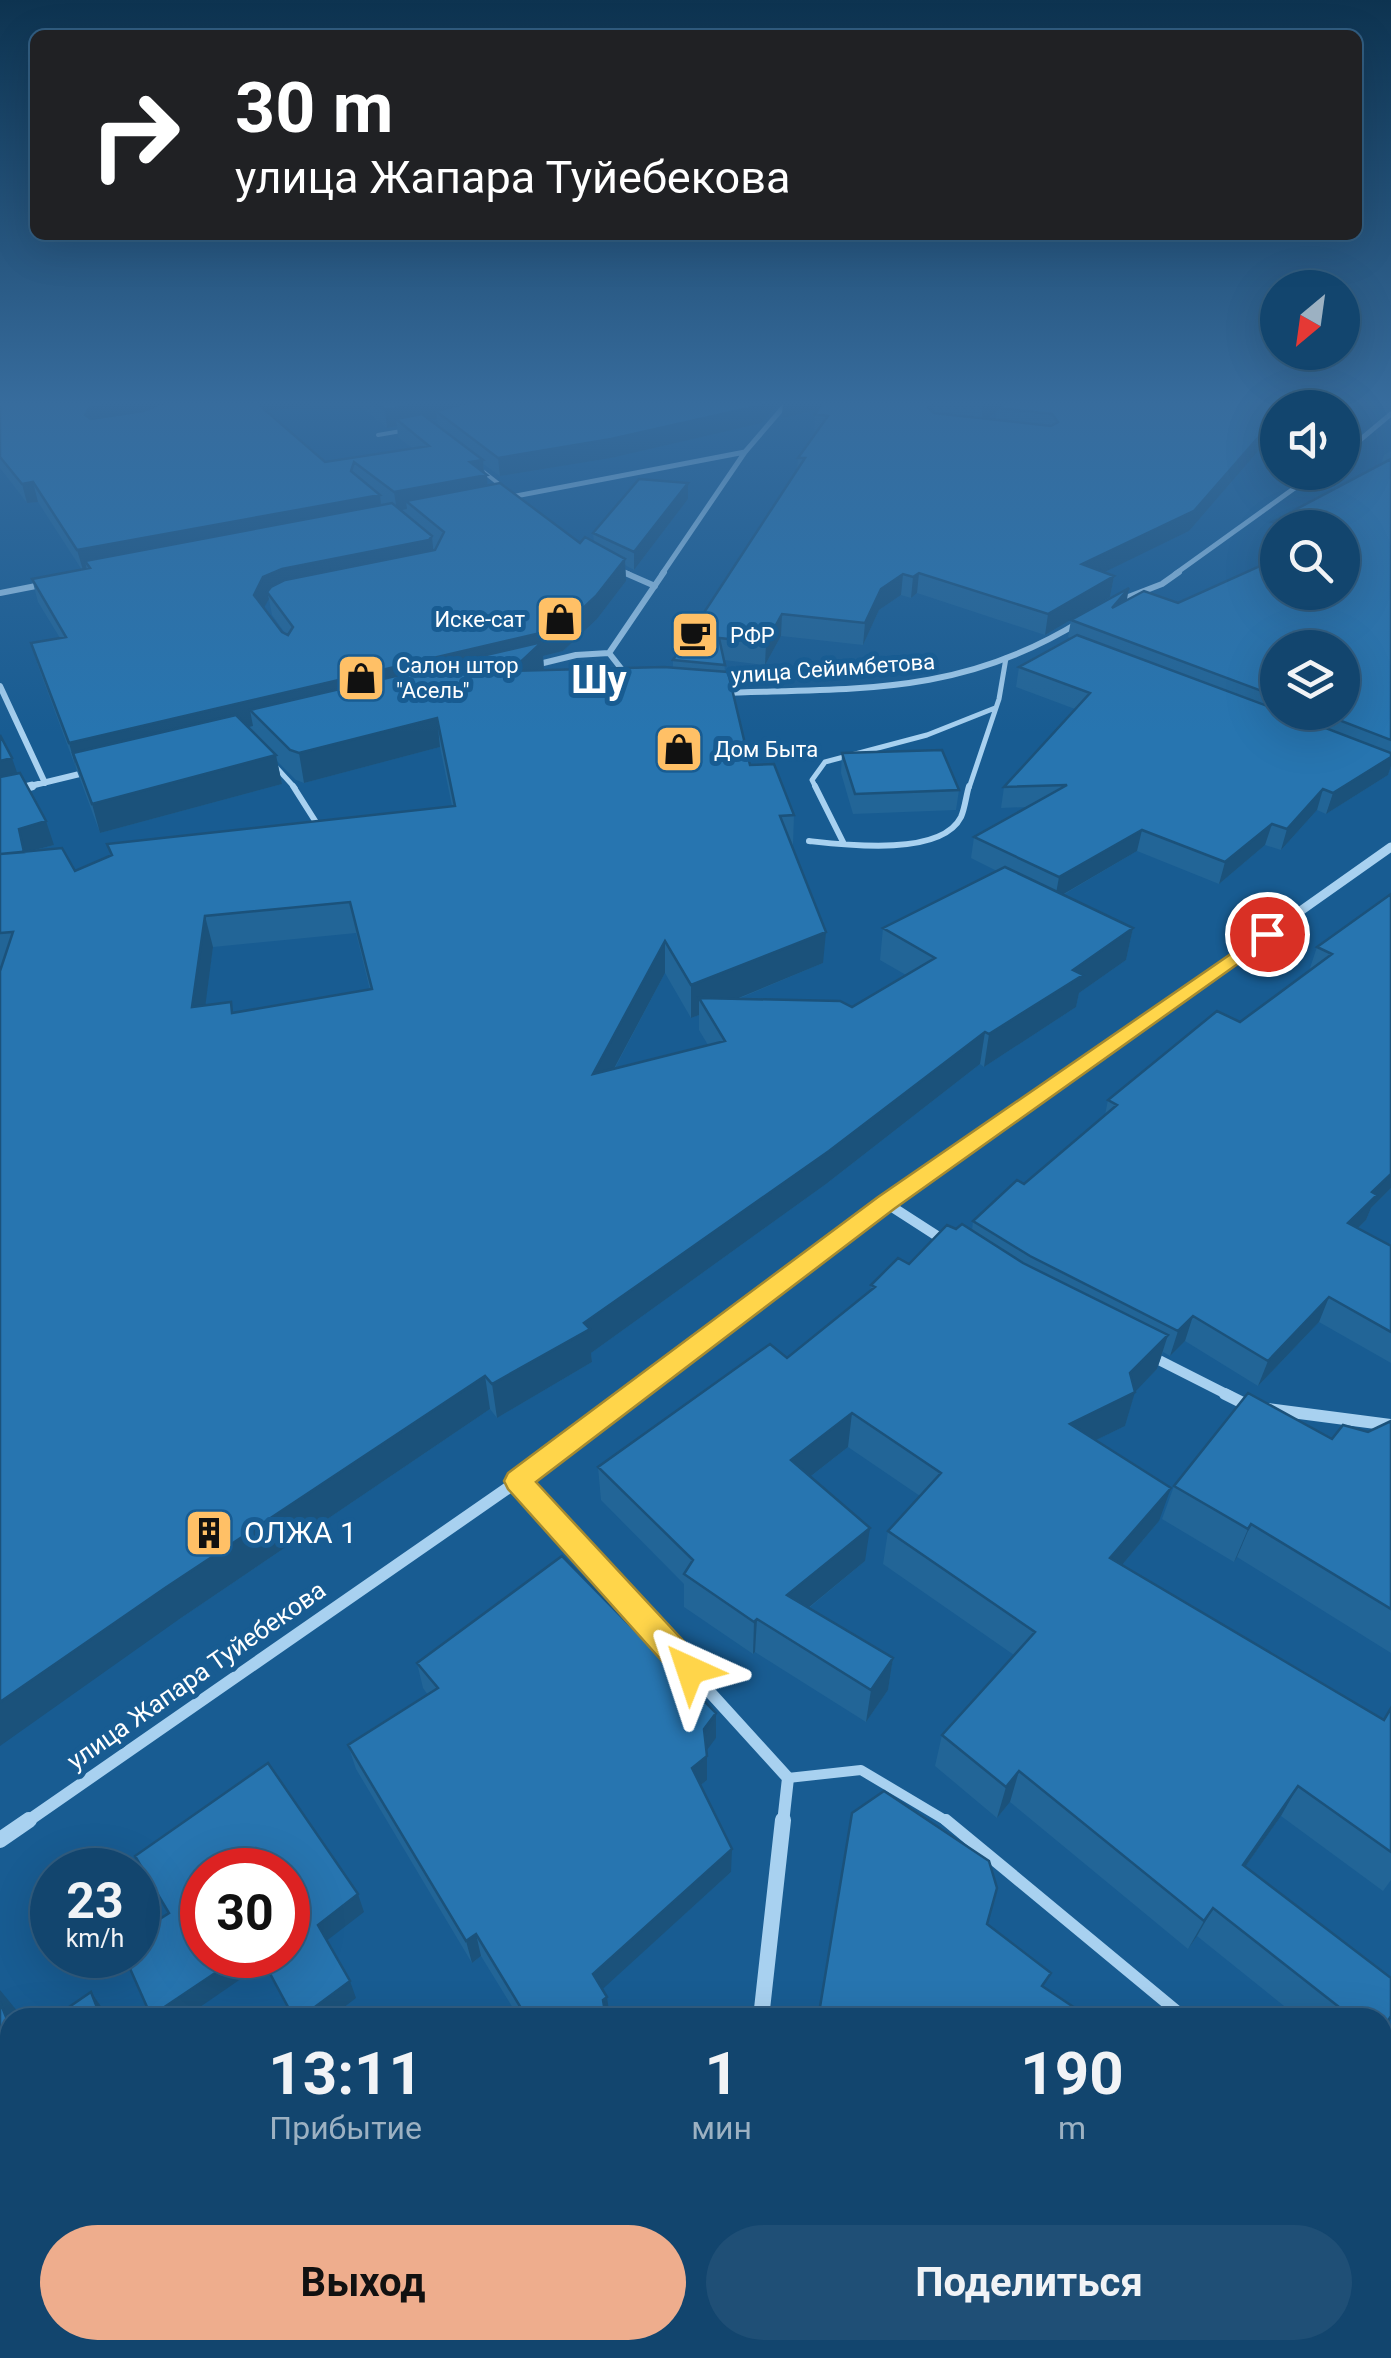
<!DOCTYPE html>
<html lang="ru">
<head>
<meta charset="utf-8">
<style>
	:root { --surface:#12456e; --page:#1f4f76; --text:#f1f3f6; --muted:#9cb1c2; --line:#315d81; --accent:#eead8d }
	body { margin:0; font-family:Roboto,sans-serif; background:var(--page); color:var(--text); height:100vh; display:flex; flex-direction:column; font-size:38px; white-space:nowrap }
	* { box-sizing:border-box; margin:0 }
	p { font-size:32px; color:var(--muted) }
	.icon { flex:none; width:55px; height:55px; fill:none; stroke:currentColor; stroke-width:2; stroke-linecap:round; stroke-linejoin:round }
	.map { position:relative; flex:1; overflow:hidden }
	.sheet { position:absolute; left:0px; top:2008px; width:1392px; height:352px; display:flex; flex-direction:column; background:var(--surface); border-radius:30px 30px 0 0; box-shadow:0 10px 40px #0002,0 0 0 2px var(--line) }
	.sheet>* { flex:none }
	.banner { position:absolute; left:30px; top:30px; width:1332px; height:210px; border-radius:15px; box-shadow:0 10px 40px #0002,0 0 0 2px var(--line); background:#202124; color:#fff; overflow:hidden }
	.needle { width:65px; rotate:209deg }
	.buttons { position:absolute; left:1260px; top:270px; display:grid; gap:20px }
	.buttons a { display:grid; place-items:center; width:100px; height:100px; border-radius:50%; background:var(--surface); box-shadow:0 10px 40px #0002,0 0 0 2px var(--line); font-size:50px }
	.speed { position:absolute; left:30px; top:1848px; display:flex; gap:20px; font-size:50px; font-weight:700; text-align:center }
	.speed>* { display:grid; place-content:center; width:130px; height:130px; border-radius:50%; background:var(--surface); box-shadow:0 10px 40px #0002,0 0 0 2px var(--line); line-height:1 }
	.speed small { font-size:25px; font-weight:400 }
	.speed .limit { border:15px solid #d22; background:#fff; color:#111 }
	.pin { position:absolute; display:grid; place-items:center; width:85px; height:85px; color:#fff; margin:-42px; border:5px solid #fff; border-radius:50%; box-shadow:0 2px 10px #0007 }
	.me { position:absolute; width:110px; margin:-55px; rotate:318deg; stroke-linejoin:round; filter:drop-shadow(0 0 8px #0008) }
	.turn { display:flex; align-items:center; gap:35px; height:210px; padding:0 40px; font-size:45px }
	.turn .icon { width:130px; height:130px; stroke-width:2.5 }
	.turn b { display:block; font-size:70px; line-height:85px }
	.eta { display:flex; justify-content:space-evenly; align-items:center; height:170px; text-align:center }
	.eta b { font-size:60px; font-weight:700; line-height:70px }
	.primary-button { display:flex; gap:20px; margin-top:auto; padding:20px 40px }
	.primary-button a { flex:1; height:115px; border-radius:60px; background:var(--accent); color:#111; font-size:40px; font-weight:700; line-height:115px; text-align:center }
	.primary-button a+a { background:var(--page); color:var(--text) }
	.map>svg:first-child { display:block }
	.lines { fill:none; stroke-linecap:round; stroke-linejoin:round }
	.lane-far4 { stroke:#a8d1f0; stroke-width:4 }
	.lane-far3 { stroke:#a8d1f0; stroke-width:5 }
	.lane-far2 { stroke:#a8d1f0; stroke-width:6 }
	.lane-far1 { stroke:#a8d1f0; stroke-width:10 }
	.lane { stroke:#a8d1f0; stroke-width:12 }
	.street-far5 { stroke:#a8d1f0; stroke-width:5 }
	.street-far4 { stroke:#a8d1f0; stroke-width:6 }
	.street-far3 { stroke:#a8d1f0; stroke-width:9 }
	.street-far2 { stroke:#a8d1f0; stroke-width:10 }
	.street-far1 { stroke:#a8d1f0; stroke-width:12 }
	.street { stroke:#a8d1f0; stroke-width:16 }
	.wall { fill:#226597; fill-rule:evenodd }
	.shaded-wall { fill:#1b527b }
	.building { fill:#2775b0; stroke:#1b527b; stroke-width:2.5; fill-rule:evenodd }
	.route { fill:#ffd54a; stroke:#a68a30; stroke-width:2.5 }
	.labels { text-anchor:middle; stroke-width:10; stroke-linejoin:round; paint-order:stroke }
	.far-poi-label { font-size:22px; fill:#fff; stroke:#185c92; text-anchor:start }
	.far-street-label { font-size:22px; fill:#fff; stroke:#185c92 }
	.street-label { font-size:25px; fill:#fff; stroke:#185c92 }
	.near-poi-label { font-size:30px; fill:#fff; stroke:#185c92; text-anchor:start }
	.far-town-label { font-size:38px; font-weight:bold; fill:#fff; stroke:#185c92 }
</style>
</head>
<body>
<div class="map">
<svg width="1391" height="2358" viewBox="0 0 1391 2358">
	<rect width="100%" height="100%" fill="#185c92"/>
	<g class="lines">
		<path class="lane-far4" d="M378 435 407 430
			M480 469 504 488"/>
		<path class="lane-far3" d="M275 766 295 788
			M816 788 812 780 825 762 927 735 995 708
			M969 788 999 699 1006 658"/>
		<path class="lane-far2" d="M293 786 319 827
			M815 786 844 844
			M809 841C845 845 941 857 961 817 965 808 966 796 969 786"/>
		<path class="lane-far1" d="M788 1778 861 1770 950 1823"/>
		<path class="lane" d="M946 1820 1185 2018
			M1382 2153 1391 2156
			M544 2350 545 2358"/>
		<path class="street-far5" d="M1342 455 1391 414
			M505 498 745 452
			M616 569 629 574
			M662 574 745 452 787 403
			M1175 574 1317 472"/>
		<path class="street-far4" d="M623 572 655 586
			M0 593 46 584
			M1118 601 1162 584 1179 572
			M609 653 627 676
			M609 653 664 572
			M531 666 576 655 609 653
			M0 686 45 783
			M721 693C858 688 960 696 1081 621
			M22 788 92 771"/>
		<path class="street-far3" d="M0 794 32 786
			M1092 1058 1391 847"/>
		<path class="street-far2" d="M886 1203 948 1243
			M1151 1356 1230 1396
			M630 1396 886 1203 1096 1055"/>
		<path class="street-far1" d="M1225 1394 1251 1407
			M1268 1409 1391 1425
			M518 1481 788 1778 783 1823
			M25 1823 518 1481 633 1394"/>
		<path class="street" d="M0 1840 29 1820
			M761 2018 783 1820
			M748 2350 749 2358"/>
	</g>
	<path class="wall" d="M0 403H322L266 411 325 462 412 448 398 437 397 426 387 428 357 403H458V406L465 404 463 403H780L762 423 611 458 500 476 483 464 488 486 580 543 594 542 593 533 688 499 634 570 625 565 626 581 597 619 563 651 543 656 544 670 673 668V660L797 470 798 458 816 432H814L815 414 818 410 782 418 783 403H1337L1334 408H1278V453L1259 450 1189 531 1104 572 1114 576 1110 597 1080 615 1127 600 1178 603 1278 592 1342 528H1278V542L1268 539 1272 522 1381 464 1384 455 1391 451V766L1388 775 1326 814 1317 810 1281 850 1265 845 1219 884 1137 851 1063 895 1133 928 1126 960 1079 993 1076 1007 984 1067 980 1064 826 1184 591 1353 592 1362 497 1418 490 1409 178 1620 2 966H0V735L17 773 54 845 32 851 75 871 111 856 107 844 452 806 440 747 304 783 296 780 277 761 282 784 100 833 38 666 31 643 60 638 38 602 32 579 82 570 38 502 27 503 0 468ZM997 412 996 420 987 419ZM437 418 438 427 429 420ZM917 593 1045 635 1071 620 1068 637 1071 638 1019 667 1016 687 1075 709 1004 787 1001 808 1027 807 974 837 971 858 997 871 883 928 880 960 906 975 852 1007 738 999 823 963 791 846 793 845 794 815 750 765 725 672 724 660 765 665 781 636 863 645 879 610 901 595 911 598ZM269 599 272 615 285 633 282 632 263 608ZM1278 648 1342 712H1278ZM356 933 370 990 234 1012 205 1005 213 947ZM665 973 691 1018 699 1015V1030L708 1045 615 1068Z
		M842 753 959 790 956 810 853 814 841 773Z
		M1391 894V1188L1371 1208 1366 1220 1358 1228 1391 1246V1363L1319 1322 1258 1386 1185 1341 1170 1356 1163 1352 1157 1369 1135 1391 1125 1426 1096 1440 1159 1521 1122 1565 1383 1720 1391 1707V1880L1383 1891 1281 1816 1245 1867 1382 2018H1299L1197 1936 1188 1949 1010 1802 997 1818 935 1766 942 1735 1014 1655 883 1564 888 1531 920 1496 848 1447 810 1477 865 1561 809 1608 893 1658 888 1690 866 1722 755 1652 753 1654 684 1607V1584L601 1500 598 1467 787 1358 870 1291 871 1285 909 1264 956 1229 972 1231 973 1221 1024 1184 1105 1115 1108 1100 1240 1022 1309 971 1317 947Z
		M1391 1421V1653L1237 1557 1234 1562 1162 1519 1174 1486 1332 1439 1368 1432Z
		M417 1663 716 1738 706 1750 707 1780 701 1785 731 1872 602 1989 610 2018H519L481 1956 472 1963 356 1769 348 1745 428 1695 423 1688Z
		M1382 2200 1391 2205V2297L1382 2292Z
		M970 2350H1148L1146 2357 1321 2358H976Z"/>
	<path class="shaded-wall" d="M119 403H180L93 426 85 415 89 408Z
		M251 403H322L261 412Z
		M420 403H458L459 414 436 411 437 418 403 425 396 419 397 426 387 428 385 410Z
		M764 403H780L762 423 611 458 500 476 498 458Z
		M783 403H829V407L782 418Z
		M986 403H1011L998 408 997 412 981 423 983 405Z
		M1327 403H1337L1334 408H1323Z
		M1263 432 1259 450 1189 531 1078 585 1082 564Z
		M483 460 484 475H487L488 494 406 501 407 509 397 511 394 492 470 462Z
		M33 482 38 502 27 503 22 484Z
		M688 483V499L634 570V552Z
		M380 495 382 514 85 561 87 570H83L77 550Z
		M432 536 434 558 267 592 269 599 258 618 254 595 263 577 282 569Z
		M625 559 626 581 597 619 563 651 543 656 544 670 250 710 253 726 78 768 73 753 76 768 69 743Z
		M919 573 917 593 911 598 913 577Z
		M903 574 901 595 879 610 863 645 865 623 881 589Z
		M1114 576 1110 597 1045 635 1048 614Z
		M1129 588 1126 605 1112 608Z
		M782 614 781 636 765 665 766 643Z
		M437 718 440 747 304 783 299 753Z
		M276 755 282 784 100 833 92 804Z
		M1391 757V766L1388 775 1326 814 1333 793Z
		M12 758 20 781 0 786V761Z
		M1323 789 1317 810 1281 850 1287 829Z
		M46 821 54 845 27 852 0 886 19 829Z
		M1272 824 1265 845 1219 884 1225 862Z
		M1142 830 1137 851 1055 899 1059 877Z
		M205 916 213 947 201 1039 192 1007Z
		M1133 928 1126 960 1079 993 1076 1007 984 1067 989 1034 1073 970Z
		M826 932 823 963 707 1011 699 998V1015L691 1018V985Z
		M665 941V973L594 1106 593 1074Z
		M985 1032 980 1064 826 1184 591 1353 592 1362 497 1418 492 1384 584 1323Z
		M1391 1174V1188L1371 1208 1366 1220 1338 1248 1348 1223 1372 1192Z
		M1329 1297 1319 1322 1258 1386 1268 1361Z
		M1193 1316 1185 1341 1170 1356 1178 1331Z
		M1168 1335 1157 1369 1134 1393 1135 1392 1125 1426 1061 1457 1070 1424 1130 1373Z
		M485 1376 490 1409 178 1620 0 1746V1702L165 1588Z
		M852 1413 848 1447 788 1494 791 1460Z
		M1171 1488 1159 1521 1100 1591 1110 1558Z
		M1251 1524 1237 1557 1234 1562 1248 1529Z
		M870 1528 865 1561 785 1627 787 1595Z
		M757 1619 755 1652 753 1654 754 1622Z
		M893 1658 888 1690 866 1722 871 1690Z
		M716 1713V1738L704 1754V1729Z
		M707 1756V1780L692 1792V1768Z
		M1019 1771 1010 1802 997 1818 1006 1787Z
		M1298 1786 1281 1816 1226 1894 1243 1865Z
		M732 1849 731 1872 595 1996 593 1974Z
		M358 1894 364 1912 325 1942 318 1925Z
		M1213 1908 1197 1936 1188 1949 1204 1921Z
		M476 1934 481 1956 472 1963 466 1941Z
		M242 1955H260L264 1963 184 2018H152L151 2016Z
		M350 1981 356 1998 330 2018H300Z
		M0 1990 18 2012 20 2018H10V2027L0 2002Z
		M91 1992 109 2018H101Z
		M607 1997 610 2018H605L603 2000Z
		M135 2350H150L154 2358H131Z
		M300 2350H335L324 2358H289Z"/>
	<path class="building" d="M0 403H119L89 408 85 415 91 419 143 411 164 403H257L325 462 429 446 396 419 422 414 483 460 470 462 487 475 394 492 354 462 351 471 380 495 77 550 33 482 22 484 0 457Z
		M376 403H420L385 410Z
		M469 403H764L762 405 611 439 498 458 436 411Z
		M822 403H933L928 408 934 413 1051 426 1058 422 1052 414 998 408 1005 403H1327L1323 408H1278V434L1263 432 1194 511 1082 564 1114 576 1048 614 919 573 913 577 903 574 881 589 865 623 782 614 766 643 719 638 725 665 673 660 805 458H798L828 416 815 414Z
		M1391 459V740L1318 712H1342V648H1278V697L1071 620 1129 588 1112 608 1144 591 1178 603 1278 558V592H1342V528H1289L1272 522Z
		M639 479 688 483 634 552 593 533Z
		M500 483 580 543 585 537 625 559 596 596 562 628 69 743 31 643 66 637 32 579 90 568 85 561 392 503 432 536 429 540 282 569 263 577 254 595 282 632 288 635 293 627 267 592 271 587 285 580 435 550 444 532 406 501Z
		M1077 635 1278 710V712H1284L1391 753V757L1333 793 1323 789 1287 829 1272 824 1225 862 1142 830 1059 877 974 837 1067 785 1004 787 1090 693 1019 667Z
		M542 642 511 671 664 667 728 672 750 765 774 764 794 815 780 816 826 932 691 985 665 941 593 1074 725 1041 699 998 840 1001 852 1007 935 958 883 928 1005 867 1133 928 1073 970 1083 975 989 1034 985 1032 829 1151 584 1323 590 1329 492 1384 485 1376 165 1588 0 1702V971L13 932 0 933V854L62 848 75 871 112 855 107 844 455 806 437 718 299 753 290 750 250 710ZM350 902 372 989 232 1013 231 1002 192 1007 205 916Z
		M236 715 276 755 92 804 73 753Z
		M0 735 12 758 0 761Z
		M942 750 959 790 855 794 842 753Z
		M20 773 46 821 19 829 24 852 0 854V777Z
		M1391 894V1174L1372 1192 1377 1195 1348 1223 1391 1246V1332L1329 1297 1268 1361 1193 1316 1178 1331 1030 1256 973 1221 1017 1180 1024 1184 1117 1105 1108 1100 1217 1011 1240 1022 1332 954 1317 947Z
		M962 1224 1023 1263 1168 1335 1130 1373 1135 1392 1070 1424 1171 1488 1110 1558 1384 1720 1391 1708V1852L1298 1786 1243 1865 1391 1978V2016L1382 2031V2018H1353L1213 1908 1204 1921 1019 1771 1006 1787 942 1735 1035 1632 888 1531 941 1473 852 1413 791 1460 870 1528 787 1595 893 1658 871 1690 757 1619 754 1622 684 1574 693 1560 598 1467 770 1344 787 1358 875 1287 871 1285 898 1258 909 1264 947 1225 956 1229Z
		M1248 1393 1332 1439 1343 1425 1368 1432 1391 1421V1609L1251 1524 1248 1529 1174 1486Z
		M562 1556 716 1713 704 1729 707 1756 692 1768 732 1849 593 1974 607 1997 603 2000 606 2018H527L476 1934 466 1941 348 1745 438 1688 417 1663Z
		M268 1763 358 1894 318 1925 350 1981 300 2018H294L260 1955H288V1870H202V1955H242L151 2016 124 1955H138V1933L169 1913 135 1856Z
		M884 1791 989 1861 997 1888 987 1924 1051 1973 1042 1986 1090 2018H824L820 2007 852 1813Z
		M91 1992 101 2018H53Z
		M0 2002 10 2027V2350H135L137 2353 131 2358H0Z
		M1382 2200 1391 2205V2274L1382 2268Z
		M268 2350H300L289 2358H271Z
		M591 2350H679L680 2358H592Z
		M989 2350H1148L1146 2357 1153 2350H1315L1321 2358H994Z"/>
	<linearGradient id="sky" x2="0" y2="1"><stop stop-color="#0d3350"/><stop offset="0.55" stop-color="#376c9d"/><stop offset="1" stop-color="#376c9d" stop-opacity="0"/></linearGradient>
	<rect width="1391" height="733" fill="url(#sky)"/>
	<path class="route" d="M1267 929 1277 934 1274 938 894 1209 536 1482 701 1660 705 1670 701 1680 690 1684 679 1680 508 1489 504 1481 508 1473 878 1197Z"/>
	<defs>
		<g id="shop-square" transform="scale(2.5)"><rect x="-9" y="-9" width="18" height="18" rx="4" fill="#ffc066" stroke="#185c92"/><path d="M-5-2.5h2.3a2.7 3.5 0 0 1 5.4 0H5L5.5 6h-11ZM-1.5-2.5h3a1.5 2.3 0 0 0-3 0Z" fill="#111"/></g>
		<g id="cafe-square" transform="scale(2.5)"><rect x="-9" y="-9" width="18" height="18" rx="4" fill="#ffc066" stroke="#185c92"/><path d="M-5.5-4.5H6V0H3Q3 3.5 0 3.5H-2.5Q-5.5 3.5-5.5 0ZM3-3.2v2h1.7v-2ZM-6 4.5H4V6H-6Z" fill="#111"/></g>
		<g id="building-square" transform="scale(2.5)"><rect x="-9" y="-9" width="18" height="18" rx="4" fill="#ffc066" stroke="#185c92"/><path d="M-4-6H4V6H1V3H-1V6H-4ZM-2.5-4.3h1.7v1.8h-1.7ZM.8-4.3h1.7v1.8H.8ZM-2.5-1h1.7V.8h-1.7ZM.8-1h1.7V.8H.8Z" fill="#111"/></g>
	</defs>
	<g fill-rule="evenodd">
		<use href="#shop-square" x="560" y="619"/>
		<use href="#cafe-square" x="695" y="635"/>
		<use href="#shop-square" x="361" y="678"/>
		<use href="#shop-square" x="679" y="749"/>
		<use href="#building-square" x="209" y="1533"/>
	</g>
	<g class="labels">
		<g class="far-poi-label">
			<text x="525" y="627" text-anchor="end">Иске-сат</text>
			<text x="730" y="643">РФР</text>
			<text x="396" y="673">Салон штор<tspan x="396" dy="25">"Асель"</tspan></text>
			<text x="714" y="757">Дом Быта</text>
		</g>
		<g class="far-street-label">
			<text transform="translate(833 668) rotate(-4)" y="8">улица Сейимбетова</text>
		</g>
		<g class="street-label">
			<text transform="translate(196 1675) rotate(-35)" y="9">улица Жапара Туйебекова</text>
		</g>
		<g class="near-poi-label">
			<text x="244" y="1543">ОЛЖА 1</text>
		</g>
		<g class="far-town-label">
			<text x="599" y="693">Шу</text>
		</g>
	</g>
</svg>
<div class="buttons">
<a><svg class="needle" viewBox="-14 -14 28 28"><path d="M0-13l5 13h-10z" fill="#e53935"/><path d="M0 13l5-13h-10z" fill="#9cb1c2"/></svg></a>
<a><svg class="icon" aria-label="sound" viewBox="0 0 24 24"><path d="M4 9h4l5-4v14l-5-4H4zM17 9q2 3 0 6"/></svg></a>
<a><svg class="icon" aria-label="search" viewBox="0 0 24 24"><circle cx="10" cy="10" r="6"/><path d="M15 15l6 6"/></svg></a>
<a><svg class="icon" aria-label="layers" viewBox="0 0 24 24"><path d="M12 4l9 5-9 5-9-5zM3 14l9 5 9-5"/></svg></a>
</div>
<div class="speed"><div>23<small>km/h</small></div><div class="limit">30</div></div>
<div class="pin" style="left:1267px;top:934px;background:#d93025"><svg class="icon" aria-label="arrive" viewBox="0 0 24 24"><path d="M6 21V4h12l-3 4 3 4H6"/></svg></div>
<svg class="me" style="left:690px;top:1670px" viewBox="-20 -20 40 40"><path d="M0-17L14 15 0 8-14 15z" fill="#ffd54a" stroke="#fff" stroke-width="4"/></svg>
<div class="banner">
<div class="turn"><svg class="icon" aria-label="right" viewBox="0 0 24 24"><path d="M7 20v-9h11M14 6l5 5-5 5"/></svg><div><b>30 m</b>улица Жапара Туйебекова</div></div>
</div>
<section class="sheet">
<div class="eta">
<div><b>13:11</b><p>Прибытие</p></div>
<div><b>1</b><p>мин</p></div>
<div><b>190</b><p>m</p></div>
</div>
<div class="primary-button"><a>Выход</a><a>Поделиться</a></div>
</section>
</div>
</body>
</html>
